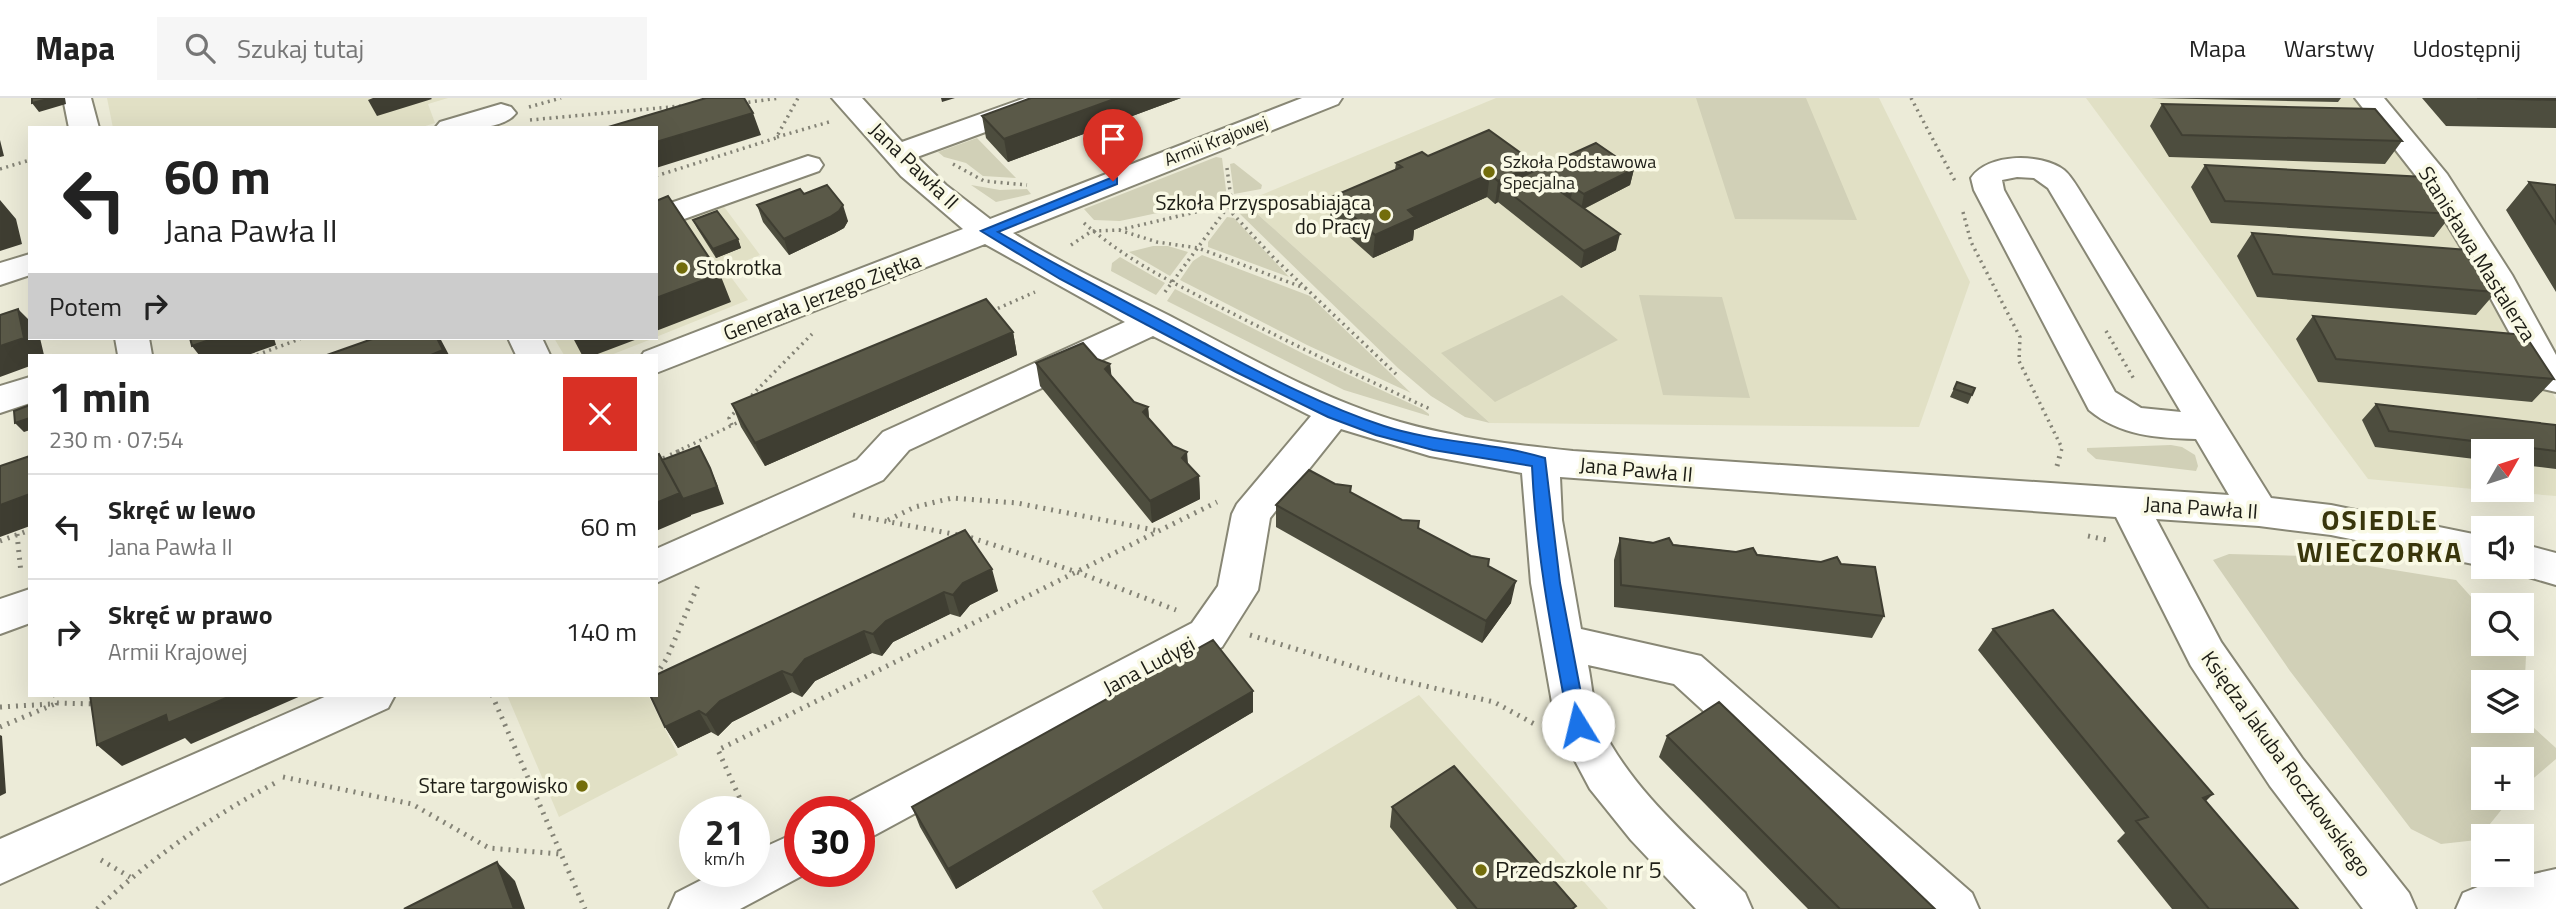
<!DOCTYPE html>
<html lang="pl">
<head>
<meta charset="utf-8">
<style>
	:root { --surface:#fff; --page:#f6f6f6; --text:#222; --muted:#767676; --line:#e0e0e0 }
	body { margin:0; font-family:"Titillium Web",sans-serif; background:var(--page); color:var(--text); height:100vh; display:flex; flex-direction:column; font-size:26px; white-space:nowrap }
	* { box-sizing:border-box; margin:0 }
	p { font-size:23px; color:var(--muted) }
	.icon { flex:none; width:38px; height:38px; fill:none; stroke:currentColor; stroke-width:2; stroke-linecap:round; stroke-linejoin:round }
	.map { position:relative; flex:1; overflow:hidden }
	.sheet { position:absolute; left:28px; top:256px; width:630px; height:343px; display:flex; flex-direction:column; background:var(--surface); border-radius:0px; box-shadow:0 7px 28px #0002 }
	.sheet>* { flex:none }
	.top-card { position:absolute; left:28px; top:28px; width:630px; height:214px; border-radius:0px; box-shadow:0 7px 28px #0002; background:#fff; color:var(--text); overflow:hidden }
	.needle { width:46px; rotate:51deg }
	.tools { position:absolute; left:2471px; top:341px; display:grid; gap:14px }
	.tools a { display:grid; place-items:center; width:63px; height:63px; border-radius:0px; background:var(--surface); box-shadow:0 7px 28px #0002; font-size:35px }
	.speed { position:absolute; left:679px; top:698px; display:flex; gap:14px; font-size:35px; font-weight:700; text-align:center }
	.speed>* { display:grid; place-content:center; width:91px; height:91px; border-radius:50%; background:var(--surface); box-shadow:0 7px 28px #0002; line-height:1 }
	.speed small { font-size:18px; font-weight:400 }
	.speed .limit { border:10px solid #d22; background:#fff; color:#111 }
	.pin { position:absolute; display:grid; place-items:center; width:60px; height:60px; color:#fff; margin:-72px -30px; border-radius:50% 50% 50% 0; rotate:-45deg; box-shadow:0 0 7px #0007 }
	.pin .icon { rotate:45deg }
	.me { position:absolute; width:77px; margin:-38px; rotate:351deg; stroke-linejoin:round; filter:drop-shadow(0 0 5px #0008) }
	.turn { display:flex; align-items:center; gap:24px; height:147px; padding:0 21px; font-size:32px }
	.turn .icon { width:91px; height:91px; stroke-width:2.5 }
	.turn b { display:block; font-size:49px; line-height:60px }
	.then { display:flex; align-items:center; height:66px; padding:0 21px; background:#0003; gap:14px; font-size:26px }
	.round { display:grid; place-items:center; flex:none; width:74px; height:74px; border-radius:0px; background:var(--page) }
	.overview { display:flex; align-items:center; justify-content:space-between; height:119px; padding:0 21px }
	h1 { font-size:42px; font-weight:700; line-height:52px }
	ul { padding:0; list-style:none }
	li { display:flex; align-items:center; gap:21px; height:105px; padding:0 21px; border-top:2px solid var(--line) }
	li div { flex:1 }
	li b { display:block; font-size:26px }
	li em { font-style:normal }
	header { display:flex; align-items:center; gap:42px; box-sizing:border-box; height:98px; padding:0 35px; background:var(--surface); border-bottom:2px solid var(--line) }
	header strong { font-size:33px }
	nav { display:flex; gap:38px; margin-inline-start:auto; font-size:24px }
	.search { width:490px; height:63px; background:var(--page); display:flex; align-items:center; gap:18px; box-sizing:border-box; padding:0 24px; border-radius:0px; color:var(--muted); font-size:26px }
	.map>svg:first-child { display:block }
	.built { fill:#e1e0c5 }
	.green { fill:#d1d0b7; fill-rule:evenodd }
	.lines { fill:none; stroke-linecap:round; stroke-linejoin:round }
	.minor-casing { stroke:#888775; stroke-width:4 }
	.path-far1 { stroke:#848376; stroke-width:3.5; stroke-dasharray:2 4.5; stroke-linecap:butt }
	.path { stroke:#848376; stroke-width:5; stroke-dasharray:2 6; stroke-linecap:butt }
	.minor { fill:#fff; fill-rule:evenodd }
	.wall { fill:#4d4d3e }
	.shaded-wall { fill:#3f3e32 }
	.building { fill:#5a5948; stroke:#3f3e32; stroke-width:2 }
	.route { fill:#1a73e8; stroke:#114b97; stroke-width:2 }
	.poi-dot { fill:#736d0b; stroke:#f9f9e5; stroke-width:2.5 }
	.labels { text-anchor:middle; stroke-width:7; stroke-linejoin:round; paint-order:stroke }
	.far-street-label { font-size:18px; fill:#1d1d16; stroke:#f9f9e5 }
	.far-poi-label { font-size:18px; fill:#1d1d16; stroke:#f9f9e5; text-anchor:start }
	.street-label { font-size:21px; fill:#1d1d16; stroke:#f9f9e5 }
	.poi-label { font-size:21px; fill:#1d1d16; stroke:#f9f9e5; text-anchor:end }
	.near-poi-label { font-size:24px; fill:#1d1d16; stroke:#f9f9e5; text-anchor:start }
	.district-label { font-size:28px; font-weight:bold; letter-spacing:2px; fill:#39360b; stroke:#f9f9e5 }
</style>
</head>
<body>
<header>
<strong>Mapa</strong>
<div class="search"><svg class="icon" aria-label="search" viewBox="0 0 24 24"><circle cx="10" cy="10" r="6"/><path d="M15 15l6 6"/></svg>Szukaj tutaj</div>
<nav><a>Mapa</a><a>Warstwy</a><a>Udostępnij</a></nav>
</header>
<div class="map">
<svg width="2556" height="811" viewBox="0 0 2556 811">
	<rect width="100%" height="100%" fill="#ecebd8"/>
	<path class="built" d="M107 0H448L428 6 435 25 419 30H113Z
		M1496 0H1879L1970 184 1919 329 1490 325 1244 104Z
		M2086 0H2375L2556 301V398L2485 392H2522V354H2483V392L2368 381Z
		M722 106 760 157 725 171 748 202 656 239V130Z
		M554 240H654L611 257H564Z
		M507 597H648L678 657 559 719Z
		M1419 597 1608 811H1103L1092 793Z"/>
	<path class="green" d="M1696 0H1806L1857 122 1735 121Z
		M977 40 1016 80 983 78 966 65 944 59 938 54Z
		M1216 59 1222 60 1227 100 1120 123 1094 122 1084 111Z
		M1234 65 1262 87 1261 91 1234 96 1230 66Z
		M971 87 1000 92 1027 91 1031 96 996 104Z
		M1244 104 1490 325 1465 319 1431 298 1398 270 1238 114V109Z
		M1227 119 1234 120 1289 179 1208 149V144Z
		M1153 148H1168L1188 154 1170 178 1129 154Z
		M1202 157 1310 198 1411 295 1307 247 1180 182 1193 163Z
		M1120 159 1165 185 1156 197 1111 173 1112 165Z
		M1175 191 1304 256 1422 311 1429 316V318L1344 292 1167 203Z
		M1562 197 1618 242 1495 304 1441 255Z
		M1639 197 1722 199 1750 300 1663 297Z
		M2171 347 2182 349 2195 357 2198 368 2196 373 2096 361 2087 353V350Z
		M2229 456 2307 458 2456 482 2483 512V546H2515L2526 558 2523 620 2556 650V661L2522 690V662H2483V700H2511L2477 742 2441 746 2411 731 2290 573 2213 462ZM2483 584H2522V623H2483Z"/>
	<g class="lines">
		<g class="minor-casing">
			<path id="minor" d="M63 0H91L99 30H69Z
				M832 0H862L902 44 1025 0H1066L1062 6 917 59 946 87 990 121 1302 0H1342L1338 6 1013 135C1062 166 1116 191 1168 217 1243 256 1318 300 1400 324 1456 340 1515 347 1573 353L2229 397 2196 341C2158 340 2120 338 2089 312L1974 92 1971 80C1988 55 2041 55 2064 72 2070 77 2074 84 2078 90L2271 400 2331 407 2483 438V468L2331 437 2259 428 2156 421 2221 544 2302 660 2409 795 2416 811H2363L2270 688 2191 568 2116 419 1560 379 1562 422 1581 531 1701 558 1972 795 1979 811H1920L1674 586 1588 567C1592 586 1593 609 1600 626 1631 692 1694 744 1745 795L1752 811H1696L1631 742 1590 691 1556 627 1531 485 1522 375 1430 358 1341 331 1270 420 1258 492 1222 549 875 737 859 743V714H840L843 707 1192 525 1218 488 1232 416 1237 406 1311 318 1153 238 909 352 883 382 656 485V451L857 362 883 334 1125 224 985 146 656 275V257H642L644 254 963 131 901 78ZM2017 79 2034 80 2048 90 2181 314 2141 310 2115 294 2004 92 2002 82Z
				M2355 0H2384L2447 76 2512 177 2556 257V294L2543 291 2535 281 2478 177 2423 87Z
				M501 6 511 9 516 15C502 34 457 30 435 30L440 24Z
				M808 58 819 61 823 67 819 73 656 131V110Z
				M30 156V177L0 187V165Z
				M115 240H149L152 257H118Z
				M508 240H542L550 257H516Z
				M30 279V305L0 315V288Z
				M2522 446 2556 455V487L2508 473 2506 469H2522Z
				M30 491V525L0 536V501Z
				M329 597H395L388 610 0 786V741Z
				M800 733V774H809L740 811H669L676 795 717 774H754V754Z
				M2556 771V811H2456L2463 795 2480 788Z"/>
		</g>
		<path class="path-far1" d="M1911 0 1955 83
			M742 5 780 0
			M529 9 561 0
			M530 22 681 8
			M777 39 829 24
			M953 66 984 83 1027 87
			M1227 70 1233 116 1274 160 1396 276
			M0 71 30 62
			M656 78 776 40 798 0
			M1963 114 1971 144 2020 239 2019 263 2062 350 2061 354
			M1084 125C1129 164 1172 184 1224 211 1292 246 1361 279 1430 311
			M1119 132 1157 144 1198 150 1307 191
			M1071 147 1092 133 1119 132 1230 106
			M1165 194 1230 106
			M992 213 1035 194
			M2106 233 2135 283
			M257 257 302 240
			M747 302 812 236
			M732 327 729 320 738 311
			M676 354 743 322"/>
		<path class="path" d="M656 364 680 353
			M2057 368 2061 353
			M853 417 969 439 1077 474 1176 512
			M888 422 915 409 952 400 1017 405 1159 433
			M17 436 21 475
			M2088 438 2107 442
			M0 443 30 432
			M1250 537 1391 580 1494 604 1538 628
			M656 577 667 560 699 485
			M55 597 57 605 96 606
			M492 597 585 811
			M0 609 52 606
			M0 629 57 605
			M283 679 412 706 489 750 560 756
			M746 714 718 652 1217 404
			M101 762 130 779
			M97 811C151 760 209 720 275 685"/>
		<use href="#minor" class="minor"/>
	</g>
	<path class="wall" d="M1031 0H1181L1008 64 986 40 982 18Z
		M2151 0H2341L2338 4Z
		M2422 0H2556V30L2446 28Z
		M2162 6 2402 43 2385 66 2169 59 2150 28Z
		M1428 58 1536 66 1535 72 1634 71 1630 87 1584 111 1616 152 1581 170 1498 104 1495 106 1487 99 1414 132 1413 142 1373 160 1330 122 1331 99 1395 72 1396 65Z
		M2205 67 2452 116 2434 139 2211 125 2191 89Z
		M2529 84 2556 87V194L2506 112Z
		M804 96 848 123 844 130 835 135 789 157 763 124 757 107Z
		M693 122 738 141 741 150 716 160 697 130Z
		M2252 135 2496 194 2476 217 2257 199 2237 158Z
		M2313 218 2554 281 2532 304 2318 284 2296 241Z
		M1013 234 1017 257 765 368 741 329 732 306Z
		M1097 261 1110 266 1111 278 1134 304 1148 309 1149 321 1199 378 1200 401 1152 425 1040 288 1036 265Z
		M1957 284 1972 297 1968 306 1950 299Z
		M2376 306 2556 327V371L2522 367V354H2483V362L2375 349 2362 322Z
		M1335 386 1351 388V395L1488 468 1511 505 1482 545 1276 429V407Z
		M965 432 998 493 970 507 960 519 950 516 893 544 882 558 872 555 815 583 802 599 792 594 732 624 718 638 711 634 678 650 665 629Z
		M1620 440 1841 466 1884 518 1872 540 1614 509V462Z
		M1993 531 2298 811H2172L2117 743 2125 735 1978 552Z
		M1253 593V614L956 791 920 729 912 709Z
		M1667 638 1935 811H1808L1659 659Z
		M1392 709 1575 811H1457L1390 729Z"/>
	<path class="shaded-wall" d="M52 0H65L66 6 39 14 32 5Z
		M373 0H431L432 1 377 18 368 2Z
		M941 0H955L942 4Z
		M1117 0H1181L1008 64 1004 41Z
		M753 15 761 37 656 70V44Z
		M0 42 4 58 0 59Z
		M1536 66 1533 88H1501L1498 104 1495 106 1498 83Z
		M1634 71 1630 87 1581 112 1584 96Z
		M1490 76 1487 99 1414 132 1413 142 1373 160 1375 137 1408 112Z
		M1573 89 1570 105 1561 94Z
		M0 102 16 121 22 146 0 153Z
		M843 107 848 123 844 130 835 135 789 157 784 141Z
		M1620 136 1616 152 1581 170 1584 153Z
		M738 141 741 150 716 160 713 151Z
		M720 176 731 204 656 233V200Z
		M18 211 30 223V240H40L44 257H30V268L0 279V248Z
		M1013 234 1017 257 765 368 755 345Z
		M215 240H274L276 247 248 257H199L192 248Z
		M437 240H440L449 257H431Z
		M573 240H640L595 257H582Z
		M1110 266 1113 289 1105 271Z
		M1148 309 1150 332 1143 314Z
		M30 320V332L24 334 15 325Z
		M1187 354 1189 377 1182 360Z
		M710 370 717 386 724 406 691 417V418L656 433V405Z
		M1199 378 1200 401 1152 425 1150 403Z
		M30 396V428L0 439V407Z
		M992 471 998 493 970 507 960 519 953 497 963 485Z
		M1516 483 1511 505 1482 545 1486 523Z
		M944 494 950 516 893 544 882 558 873 536 886 523Z
		M864 533 872 555 815 583 802 599 792 577 805 561Z
		M782 573 792 594 732 624 718 638 706 617 720 603Z
		M1253 593V614L956 791 948 771Z
		M233 597H303L191 646 185 640 122 668 97 647 166 617Z
		M699 613 711 634 678 650 665 629Z
		M0 637 2 638 6 695 0 698Z
		M2213 696 2193 716 2203 700Z
		M497 764 515 783 525 811H514Z"/>
	<path class="building" d="M32 0H52L32 5Z
		M706 0H744L753 15 656 44V30H605Z
		M1031 0H1117L1004 41 982 18Z
		M2477 0H2556V2Z
		M2162 6 2375 11 2402 43 2182 37Z
		M1489 32 1536 66 1498 83 1490 76 1408 112 1415 119 1375 137 1331 99 1402 69 1396 65 1422 54 1428 58Z
		M1596 45 1634 71 1584 96 1573 89 1561 94 1620 136 1584 153 1501 88Z
		M2205 67 2425 79 2452 116 2225 103Z
		M2529 84 2556 87V126Z
		M827 87 843 107 839 113 830 119 784 141 757 107 800 91 804 96Z
		M668 98 720 176 656 200V103Z
		M717 113 738 141 713 151 693 122Z
		M2252 135 2468 152 2496 194 2273 176Z
		M986 201 1013 234 755 345 732 306Z
		M18 211 24 240 0 248V217Z
		M2313 218 2525 237 2554 281 2336 261Z
		M190 240H215L192 248Z
		M375 240H437L443 252 431 257H327Z
		M1083 245 1097 261 1110 266 1105 271 1134 304 1148 309 1143 314 1173 348 1187 354 1182 360 1199 378 1150 403 1036 265Z
		M1957 284 1975 290 1972 297 1954 291Z
		M2376 306 2556 327V353L2389 333Z
		M30 307V320L15 325 14 313Z
		M699 348 710 370 717 389 683 401 662 362Z
		M659 356 680 395 656 405V357Z
		M30 358V396L0 407V368Z
		M1309 372 1335 386 1351 388 1350 394 1402 422 1419 423 1418 430 1471 458 1489 461 1488 468 1516 483 1486 523 1276 407Z
		M965 432 992 471 963 485 953 497 944 494 886 523 873 536 864 533 805 561 792 577 782 573 720 603 706 617 699 613 665 629 650 597H656V577Z
		M1620 440 1653 445 1669 440 1673 447 1736 454 1753 450 1757 457 1821 464 1837 459 1841 466 1875 469 1884 518 1621 487Z
		M2053 512 2213 696 2203 700 2298 811H2209L2136 723 2148 719 1993 531Z
		M1213 542 1253 593 948 771 912 709Z
		M90 597H233L168 625 166 617 97 647Z
		M1719 604 1935 811H1840L1667 638Z
		M1454 668 1576 808 1572 811H1477L1392 709Z
		M497 764 514 811H404Z"/>
	<path class="route" d="M1113 79 1117 80V86L998 134C1065 172 1132 207 1200 243 1259 274 1320 307 1384 328 1436 345 1493 344 1545 360L1560 485 1587 627 1584 633 1578 635 1571 633 1569 627C1553 541 1536 456 1532 368L1433 352 1376 337 1328 319 1236 274 1060 181 981 133Z"/>
	<g class="poi-dot">
		<circle cx="1489" cy="74" r="7"/>
		<circle cx="1385" cy="117" r="7"/>
		<circle cx="682" cy="170" r="7"/>
		<circle cx="582" cy="688" r="7"/>
		<circle cx="1481" cy="772" r="7"/>
	</g>
	<g class="labels">
		<g class="far-street-label">
			<text transform="translate(1216 43) rotate(-21)" y="6">Armii Krajowej</text>
		</g>
		<g class="far-poi-label">
			<text x="1503" y="70">Szkoła Podstawowa<tspan x="1503" dy="21">Specjalna</tspan></text>
		</g>
		<g class="street-label">
			<text transform="translate(914 68) rotate(44)" y="7">Jana Pawła II</text>
			<text transform="translate(2477 156) rotate(58)" y="7">Stanisława Mastalerza</text>
			<text transform="translate(822 199) rotate(-21)" y="7">Generała Jerzego Ziętka</text>
			<text transform="translate(1636 372) rotate(5)" y="7">Jana Pawła II</text>
			<text transform="translate(2201 410) rotate(4)" y="7">Jana Pawła II</text>
			<text transform="translate(1149 568) rotate(-28)" y="7">Jana Ludygi</text>
			<text transform="translate(2286 666) rotate(54)" y="7">Księdza Jakuba Roczkowskiego</text>
		</g>
		<g class="poi-label">
			<text x="1371" y="112">Szkoła Przysposabiająca<tspan x="1371" dy="24">do Pracy</tspan></text>
			<text x="696" y="177" text-anchor="start">Stokrotka</text>
			<text x="568" y="695">Stare targowisko</text>
		</g>
		<g class="near-poi-label">
			<text x="1495" y="780">Przedszkole nr 5</text>
		</g>
		<g class="district-label">
			<text x="2380" y="432">OSIEDLE<tspan x="2380" dy="32">WIECZORKA</tspan></text>
		</g>
	</g>
</svg>
<div class="tools">
<a><svg class="needle" viewBox="-14 -14 28 28"><path d="M0-13l5 13h-10z" fill="#e53935"/><path d="M0 13l5-13h-10z" fill="#767676"/></svg></a>
<a><svg class="icon" aria-label="sound" viewBox="0 0 24 24"><path d="M4 9h4l5-4v14l-5-4H4zM17 9q2 3 0 6"/></svg></a>
<a><svg class="icon" aria-label="search" viewBox="0 0 24 24"><circle cx="10" cy="10" r="6"/><path d="M15 15l6 6"/></svg></a>
<a><svg class="icon" aria-label="layers" viewBox="0 0 24 24"><path d="M12 4l9 5-9 5-9-5zM3 14l9 5 9-5"/></svg></a>
<a>+</a>
<a>−</a>
</div>
<div class="speed"><div>21<small>km/h</small></div><div class="limit">30</div></div>
<div class="pin" style="left:1113px;top:83px;background:#d93025"><svg class="icon" aria-label="arrive" viewBox="0 0 24 24"><path d="M6 21V4h12l-3 4 3 4H6"/></svg></div>
<svg class="me" style="left:1578px;top:627px" viewBox="-20 -20 40 40"><circle r="19" fill="#fff"/><path d="M0-13L10 11 0 6-10 11z" fill="#1a73e8"/></svg>
<div class="top-card">
<div class="turn"><svg class="icon" aria-label="left" viewBox="0 0 24 24"><path d="M17 20v-9H6M10 6l-5 5 5 5"/></svg><div><b>60 m</b>Jana Pawła II</div></div>
<div class="then">Potem<svg class="icon" aria-label="right" viewBox="0 0 24 24"><path d="M7 20v-9h11M14 6l5 5-5 5"/></svg></div>
</div>
<section class="sheet">
<div class="overview"><div><h1>1 min</h1><p>230 m · 07:54</p></div><a class="round" style="background:#d93025;color:#fff"><svg class="icon" aria-label="close" viewBox="0 0 24 24"><path d="M6 6l12 12M18 6L6 18"/></svg></a></div>
<ul>
<li><svg class="icon" aria-label="left" viewBox="0 0 24 24"><path d="M17 20v-9H6M10 6l-5 5 5 5"/></svg><div><b>Skręć w lewo</b><p>Jana Pawła II</p></div><em>60 m</em></li>
<li><svg class="icon" aria-label="right" viewBox="0 0 24 24"><path d="M7 20v-9h11M14 6l5 5-5 5"/></svg><div><b>Skręć w prawo</b><p>Armii Krajowej</p></div><em>140 m</em></li>
</ul>
</section>
</div>
</body>
</html>
